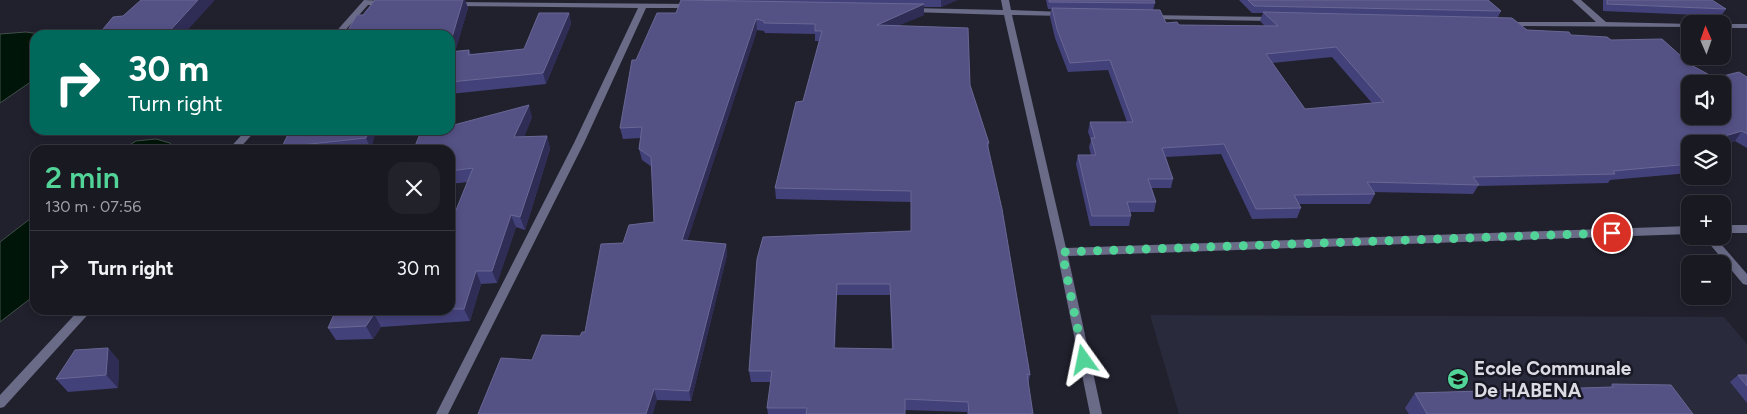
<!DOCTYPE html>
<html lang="en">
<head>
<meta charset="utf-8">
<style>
	:root { --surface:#191922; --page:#22222a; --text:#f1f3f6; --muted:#9fa0a5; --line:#373840; --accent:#52d397 }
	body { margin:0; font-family:Figtree,sans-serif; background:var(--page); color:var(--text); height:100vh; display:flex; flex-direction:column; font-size:19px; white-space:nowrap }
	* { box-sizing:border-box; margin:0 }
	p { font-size:16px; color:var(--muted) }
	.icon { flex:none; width:28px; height:28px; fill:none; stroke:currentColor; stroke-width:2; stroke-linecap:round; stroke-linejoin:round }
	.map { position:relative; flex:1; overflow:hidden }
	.panel { position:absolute; left:30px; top:145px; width:425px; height:170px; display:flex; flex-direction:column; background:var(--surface); border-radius:15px; box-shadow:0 2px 8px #0003,0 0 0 1px var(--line) }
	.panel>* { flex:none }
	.top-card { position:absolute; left:30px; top:30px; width:425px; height:105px; border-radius:15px; box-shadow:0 2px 8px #0003,0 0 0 1px var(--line); background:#00695c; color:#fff; overflow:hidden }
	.needle { width:32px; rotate:358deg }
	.controls { position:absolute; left:1681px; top:15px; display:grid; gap:10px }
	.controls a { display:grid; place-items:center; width:50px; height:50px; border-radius:10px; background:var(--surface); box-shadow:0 2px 8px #0003,0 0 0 1px var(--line); font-size:25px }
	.pin { position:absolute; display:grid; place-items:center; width:42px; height:42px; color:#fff; margin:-21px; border:2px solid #fff; border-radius:50%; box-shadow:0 1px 5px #0007 }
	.me { position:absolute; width:55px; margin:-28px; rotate:348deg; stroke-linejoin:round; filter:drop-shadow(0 0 4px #0008) }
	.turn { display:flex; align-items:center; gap:18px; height:105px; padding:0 15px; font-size:22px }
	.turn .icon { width:65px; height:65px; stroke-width:2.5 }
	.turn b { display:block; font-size:35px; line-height:42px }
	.round { display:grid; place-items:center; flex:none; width:52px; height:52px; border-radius:15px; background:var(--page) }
	.headline { display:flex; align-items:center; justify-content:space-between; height:85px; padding:0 15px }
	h1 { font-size:30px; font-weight:600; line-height:38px; color:var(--accent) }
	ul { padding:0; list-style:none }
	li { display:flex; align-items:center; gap:15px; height:75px; padding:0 15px; border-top:1px solid var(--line) }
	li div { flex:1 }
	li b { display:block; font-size:19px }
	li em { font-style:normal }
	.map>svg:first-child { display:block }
	.built { fill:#292a3c }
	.water { fill:#001509; stroke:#42504b }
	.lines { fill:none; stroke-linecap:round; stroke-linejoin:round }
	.minor { fill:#696b87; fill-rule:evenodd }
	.wall { fill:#434179; fill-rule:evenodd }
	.shaded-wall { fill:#2f2d56 }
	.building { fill:#545185; stroke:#696794; fill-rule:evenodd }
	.route { stroke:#52d397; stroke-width:9; stroke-dasharray:0 16.2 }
	.labels { text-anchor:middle; stroke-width:5; stroke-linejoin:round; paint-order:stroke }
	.poi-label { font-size:19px; font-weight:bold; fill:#dbdbe4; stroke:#181824; text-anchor:start }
</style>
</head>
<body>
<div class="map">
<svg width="1747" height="414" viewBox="0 0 1747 414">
	<rect width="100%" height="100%" fill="#21212e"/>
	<path class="built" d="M1150 315 1724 317 1747 344V414H1179Z"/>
	<path class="water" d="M26 32 46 35H35V79L0 103V34Z
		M156 139 170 143 176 150H121L136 141Z
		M35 215V295L0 322V242Z"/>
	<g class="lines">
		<path class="minor" d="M364 0 386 1 390 3 386 5H368L341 35H333Z
			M1001 0H1009L1011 10 1064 12 1068 14 1064 16 1012 15 1066 248 1690 226V234L1068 256 1102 414H1090L1057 252 1004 15 911 12 907 10 911 8 1003 10Z
			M1572 0H1581L1606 22 1693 24H1690V27L1508 26 1504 24 1508 22H1596Z
			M450 2 691 4 695 6 691 8H646L584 143 448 414H436L574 143 638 8 453 6 449 4Z
			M1148 15 1274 17 1278 19 1274 21 1151 19 1147 17Z
			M1721 24H1747V28H1722Z
			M246 130H256L238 150H228Z
			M1722 225H1747V233H1722Z
			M1703 236H1714L1747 274V285L1743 284Z
			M79 310H92L4 407 0 408V395Z"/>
	</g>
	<path class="wall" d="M375 0H470H465L468 8 455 51 469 50 471 54 524 49 569 13 571 24 546 84 450 94V35L363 15Z
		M686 0H957L941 7H924V15L899 25 970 85 989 143 988 151 1030 375 1028 385 1033 414H967V412L905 410V414H768L767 408 771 382H751L749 371 757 259 911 231V202L776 199 775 188 803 101 819 41H815V34L765 33 764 31 757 30 687 241 726 244 727 255 691 401 657 400 532 360 580 336 585 332 623 243 654 222 652 167 642 160 639 149 641 138 623 139 620 128 636 60 676 13ZM837 295H890L892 349 835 348Z
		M1046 0H1154L1155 3 1153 10 1166 23 1179 25 1265 26 1260 21 1263 13H1252L1239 0H1488L1501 11 1498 17 1527 30 1611 40 1691 65 1715 78 1747 77V148L1735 141 1689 154 1690 155V173L1610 180 1608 183 1478 186 1473 194 1373 192 1375 194 1370 204H1299L1301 208 1297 218 1252 219 1221 154 1166 157 1173 179 1171 188H1152L1156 202 1154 212H1130L1131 216 1129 226H1090L1076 164 1078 155H1091L1089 147 1091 140 1088 132 1090 122H1127L1108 70 1068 72 1055 38 1050 17 1051 9H1048ZM1332 57 1372 103 1305 109 1272 63Z
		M1603 0H1712L1726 9 1721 16 1603 11Z
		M35 97V110L29 103Z
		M532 117 524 137 547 136 550 149 525 230 516 227 497 283 481 284 470 321 381 327 373 339 336 340 328 328 336 310H450V225L468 182 450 184V150L415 146Z
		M290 130H376L371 149 362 150H284L282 147Z
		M108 348 119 361 118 388 68 392 56 379Z
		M1738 375H1747V403L1730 382Z
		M1612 384 1693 414H1409L1405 408 1415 393 1610 387Z"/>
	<path class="shaded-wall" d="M198 0H215L183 35H166Z
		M463 0H465L468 8 452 63 450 58V44Z
		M941 0H957L941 7Z
		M924 4V15L877 35V25Z
		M569 13 571 24 546 84 543 73Z
		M756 19 757 30 684 251 682 240Z
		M529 105 532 117 519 150 514 137Z
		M368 130H376L371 149 366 138Z
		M1742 131 1735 141 1722 144H1697Z
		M547 136 550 149 525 230 520 217Z
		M1690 146V153L1675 158 1682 148Z
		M511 215 516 227 497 283 492 271Z
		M726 244 727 255 691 401 689 391Z
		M476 271 481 284 470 321 464 309Z
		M837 284V295L835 359 834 348Z
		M374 314 381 327 373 339 366 326Z
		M108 348 119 361 118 388 106 375Z
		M654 389 657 400 653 414H646Z"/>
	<path class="building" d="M141 0H198L166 35H98L113 17 123 16Z
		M375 0H463L450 44V35H345L357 15H363Z
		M681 0 924 4 877 25 968 28 970 85 989 143H987L1002 209 1030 375 1027 374 1033 414H969L968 402 905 399V414H806L807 408H767L772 371H749L757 259 763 237 911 231V191L775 188 796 102 803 101 822 31H815V24L764 23V21L756 19 682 240 726 244 689 391 654 389 646 414H478L501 358 532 360 542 335 580 336 582 332H585L601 244 623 243 629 225 654 222 651 157 639 149 642 127 620 128 632 60H636L657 13H676ZM837 284H890L893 349 834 348Z
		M1049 0H1154L1155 3 1049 2Z
		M1248 0H1488L1501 11 1254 6Z
		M1607 0H1712L1726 9 1607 4Z
		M1052 8 1160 10 1166 23 1177 22 1179 25 1278 26 1263 12 1512 18 1527 30 1569 32 1571 35 1607 37 1611 40 1662 39 1691 65 1715 78 1739 72 1747 77V134L1742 131 1697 144H1690V146L1682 148 1690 155V164L1613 171 1615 174 1473 177 1479 185 1367 182 1375 194 1294 195 1301 208 1256 209 1224 144 1162 148 1173 179H1148L1156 202H1127L1131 216H1092L1078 155H1096L1091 138H1095L1090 122H1133L1110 60 1070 63 1057 29ZM1336 47 1384 102 1305 109 1266 54ZM1690 84H1722V116H1690Z
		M539 13H569L543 73 450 82V52L469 50 468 55 524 49Z
		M35 97V103H29Z
		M529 105 514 137 547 136 520 217 511 215 492 271H476L464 309H450V225L473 168 450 171V150H380L415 146 420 134 434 130H450V126Z
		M290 130H368L366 138 282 147Z
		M336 310H442L374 314 366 326 328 328Z
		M108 348 106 375 56 379 75 350Z
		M1738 375H1747V386Z
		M1612 384 1671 385 1693 414H1427L1415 393 1614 387Z"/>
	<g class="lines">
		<path class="route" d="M1084 360 1062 252 1612 233"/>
	</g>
	<defs>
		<g id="school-disc" transform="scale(1.125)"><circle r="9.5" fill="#52d397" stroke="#181824"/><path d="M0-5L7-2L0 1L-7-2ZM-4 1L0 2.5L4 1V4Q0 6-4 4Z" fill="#111"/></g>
	</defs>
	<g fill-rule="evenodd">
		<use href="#school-disc" x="1458" y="379"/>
	</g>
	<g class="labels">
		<g class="poi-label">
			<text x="1474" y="375">Ecole Communale<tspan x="1474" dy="22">De HABENA</tspan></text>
		</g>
	</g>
</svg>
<div class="controls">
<a><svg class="needle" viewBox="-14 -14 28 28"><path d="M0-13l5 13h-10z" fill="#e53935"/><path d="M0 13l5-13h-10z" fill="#9fa0a5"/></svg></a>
<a><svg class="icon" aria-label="sound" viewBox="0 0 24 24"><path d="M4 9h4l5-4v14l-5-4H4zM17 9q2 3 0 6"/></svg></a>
<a><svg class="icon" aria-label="layers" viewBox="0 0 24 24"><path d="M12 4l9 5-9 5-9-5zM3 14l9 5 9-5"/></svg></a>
<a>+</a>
<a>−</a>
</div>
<div class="pin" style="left:1612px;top:233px;background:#d93025"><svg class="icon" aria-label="arrive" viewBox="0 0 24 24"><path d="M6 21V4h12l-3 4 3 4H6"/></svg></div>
<svg class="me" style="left:1084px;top:360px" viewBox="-20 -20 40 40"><path d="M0-17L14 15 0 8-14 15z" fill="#52d397" stroke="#fff" stroke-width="4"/></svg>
<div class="top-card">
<div class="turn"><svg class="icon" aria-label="right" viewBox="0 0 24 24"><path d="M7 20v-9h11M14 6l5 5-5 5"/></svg><div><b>30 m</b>Turn right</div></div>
</div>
<section class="panel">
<div class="headline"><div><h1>2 min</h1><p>130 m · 07:56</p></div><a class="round"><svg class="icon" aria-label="close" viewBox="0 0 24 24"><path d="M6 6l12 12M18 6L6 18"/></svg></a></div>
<ul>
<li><svg class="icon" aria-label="right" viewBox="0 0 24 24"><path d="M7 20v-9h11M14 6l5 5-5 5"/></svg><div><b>Turn right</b></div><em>30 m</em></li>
</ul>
</section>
</div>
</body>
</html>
